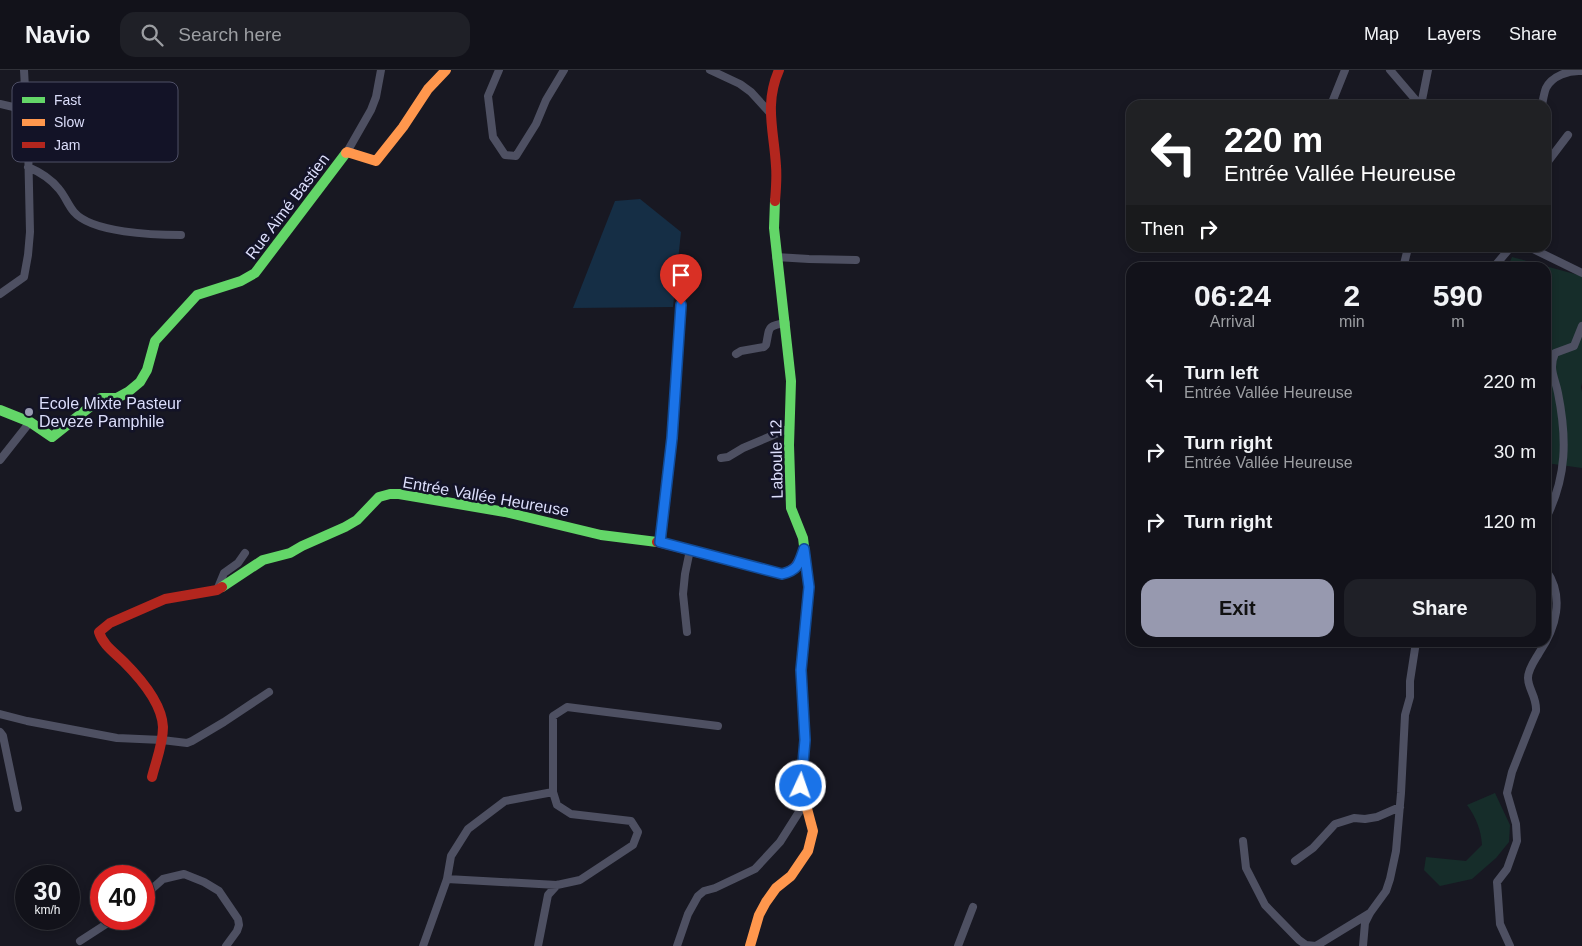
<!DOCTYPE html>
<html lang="en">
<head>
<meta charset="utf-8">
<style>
	:root { --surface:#12121a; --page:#1f2027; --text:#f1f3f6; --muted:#9c9ea2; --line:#313239; --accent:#9799af }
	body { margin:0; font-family:Arial,sans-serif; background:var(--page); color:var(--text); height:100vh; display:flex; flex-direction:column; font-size:19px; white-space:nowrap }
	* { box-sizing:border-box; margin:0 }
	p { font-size:16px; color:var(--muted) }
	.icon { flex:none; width:28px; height:28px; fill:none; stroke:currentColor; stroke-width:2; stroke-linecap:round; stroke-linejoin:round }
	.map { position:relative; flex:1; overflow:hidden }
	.details { position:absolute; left:1126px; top:192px; width:425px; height:385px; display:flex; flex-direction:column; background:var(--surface); border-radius:15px; box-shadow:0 2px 8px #0003,0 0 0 1px var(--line) }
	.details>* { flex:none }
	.banner { position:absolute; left:1126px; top:30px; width:425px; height:152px; border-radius:15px; box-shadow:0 2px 8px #0003,0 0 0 1px var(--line); background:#202124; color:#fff; overflow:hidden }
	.speed { position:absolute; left:15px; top:795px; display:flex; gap:10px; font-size:25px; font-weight:700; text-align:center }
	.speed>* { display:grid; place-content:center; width:65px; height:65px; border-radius:50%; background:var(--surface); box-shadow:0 2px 8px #0003,0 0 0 1px var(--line); line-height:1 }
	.speed small { font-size:12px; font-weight:400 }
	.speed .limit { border:8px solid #d22; background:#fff; color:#111 }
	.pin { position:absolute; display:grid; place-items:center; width:42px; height:42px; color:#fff; margin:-51px -21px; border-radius:50% 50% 50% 0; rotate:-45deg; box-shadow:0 0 5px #0007 }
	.pin .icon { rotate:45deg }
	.me { position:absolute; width:55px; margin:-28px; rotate:3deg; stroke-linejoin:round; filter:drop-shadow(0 0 4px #0008) }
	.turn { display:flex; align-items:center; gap:18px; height:105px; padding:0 15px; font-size:22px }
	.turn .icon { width:65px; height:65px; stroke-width:2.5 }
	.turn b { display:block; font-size:35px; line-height:42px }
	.then { display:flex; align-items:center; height:48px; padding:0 15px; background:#0003; gap:10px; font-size:19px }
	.eta { display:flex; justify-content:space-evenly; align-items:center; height:85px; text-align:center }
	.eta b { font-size:30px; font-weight:800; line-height:35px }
	.primary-button { display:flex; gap:10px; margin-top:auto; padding:10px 15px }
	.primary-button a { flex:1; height:58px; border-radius:15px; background:var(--accent); color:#111; font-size:20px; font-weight:800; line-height:58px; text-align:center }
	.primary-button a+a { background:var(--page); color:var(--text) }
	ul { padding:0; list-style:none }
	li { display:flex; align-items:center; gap:15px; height:70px; padding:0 15px }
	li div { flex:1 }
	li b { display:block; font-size:19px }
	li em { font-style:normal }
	header { display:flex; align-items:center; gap:30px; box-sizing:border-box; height:70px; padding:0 25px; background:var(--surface); border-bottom:1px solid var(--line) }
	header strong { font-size:24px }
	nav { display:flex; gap:28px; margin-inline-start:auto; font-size:18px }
	.search { width:350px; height:45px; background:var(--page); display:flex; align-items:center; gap:12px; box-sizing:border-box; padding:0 18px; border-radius:15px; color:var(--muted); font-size:19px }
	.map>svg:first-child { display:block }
	.green { fill:#162d2a }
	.water { fill:#152e45 }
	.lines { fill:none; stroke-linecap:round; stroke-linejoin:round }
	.street { stroke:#4e5062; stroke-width:8 }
	.fast { stroke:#63d668; stroke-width:10 }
	.slow { stroke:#ff974d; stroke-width:10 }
	.jam { stroke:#b3261e; stroke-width:10 }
	.route-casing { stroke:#114b97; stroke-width:12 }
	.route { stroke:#1a73e8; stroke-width:9 }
	.poi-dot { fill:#9799af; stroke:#131327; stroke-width:2 }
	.labels { text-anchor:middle; stroke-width:5; stroke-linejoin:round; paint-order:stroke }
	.street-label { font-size:16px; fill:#dcdefb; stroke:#131327 }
	.poi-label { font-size:16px; fill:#dcdefb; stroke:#131327; text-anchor:start }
	.key { fill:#131327; stroke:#4f5067; stroke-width:1 }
	.key-label { font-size:14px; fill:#dcdefb }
</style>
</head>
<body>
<header>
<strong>Navio</strong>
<div class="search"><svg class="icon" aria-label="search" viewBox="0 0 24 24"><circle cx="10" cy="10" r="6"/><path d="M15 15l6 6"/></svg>Search here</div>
<nav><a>Map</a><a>Layers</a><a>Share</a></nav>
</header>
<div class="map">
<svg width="1582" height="876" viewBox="0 0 1582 876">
	<rect width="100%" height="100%" fill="#181822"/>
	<path class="green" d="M1512 187 1582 206V313L1581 317 1582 322V398L1546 393V198H1507Z
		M1495 723 1510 755 1509 772 1496 788 1472 809 1440 816 1424 800 1426 787 1466 791 1482 775C1481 760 1476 747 1467 735Z"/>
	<path class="water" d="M640 129 681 162 673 237 573 238 615 131Z"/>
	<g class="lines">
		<path class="street" d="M499 0 488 26 493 67 505 85 516 86 536 54 546 30 564 0
			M710 0 740 14 751 22 771 44
			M1390 0 1420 35
			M0 34 26 40
			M1331 35 1345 0
			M1421 35 1428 0
			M1542 35C1543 30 1544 23 1546 18 1552 6 1569 0 1582 1
			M347 82 371 40 376 27 381 0
			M1546 94 1568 65
			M28 97C40 102 51 109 59 119 65 126 68 135 74 142 92 163 154 165 181 165
			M1531 178 1582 203
			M776 187 809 189 856 190
			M1403 198 1408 178
			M1493 198 1510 178
			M0 224 24 207 28 185 30 162 28 73 24 0
			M736 284 741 281 764 277 766 275C770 257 766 256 786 253
			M721 388 728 387 743 378 790 358
			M0 390 30 352
			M1546 448C1567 407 1567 368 1558 323 1555 307 1548 300 1555 283L1574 276 1582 256
			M660 472 672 368 682 219
			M217 520 224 503 238 493 245 483
			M687 562 683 524 685 504 690 480
			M0 644 27 651 117 668 162 670 187 673 192 671 224 652 269 622
			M0 662 3 666 18 738
			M1243 771 1246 798 1265 835 1299 870 1306 875 1316 876 1370 843
			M1295 791 1313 778 1335 754 1354 748 1365 749 1377 747 1400 737
			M447 809 557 815 580 810 633 775 638 762 631 751 571 744 557 735 553 722V646L567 637 718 656
			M144 826 163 809 184 804 204 812 219 821 238 849 239 855 237 861 226 876
			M80 871 114 849
			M423 876 447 809 451 786 468 759 505 731 553 722
			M538 876 548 825 557 815
			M677 876 688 844 698 826 704 821 715 818 755 799 780 772 806 731
			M958 876 973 837
			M1363 876 1365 853 1370 843 1386 821 1390 809 1396 781 1401 723 1405 645 1410 627V611L1416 572
			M1510 876 1500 854 1497 812 1507 799 1517 771 1516 754 1507 723 1512 702 1536 641C1537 627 1528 619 1528 608 1528 599 1535 590 1539 583 1556 558 1565 527 1546 500"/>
		<path class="fast" d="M775 131 774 158 791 311 789 375 791 438 803 468 809 517 801 599
			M0 340 30 352 52 367 101 328H117L128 322 140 312 147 300 155 271 197 225 241 211 255 203 346 83
			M222 517 263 490 290 483 302 476 345 457 357 450 379 427 390 424H399L505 442 601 465 657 472"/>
		<path class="slow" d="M346 83 347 82 376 91 403 57 428 19 446 0
			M750 876 759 845 766 832 776 818 791 806 808 781 813 761 801 716 805 670 801 599"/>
		<path class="jam" d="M775 131C776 119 777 108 776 96 774 61 764 34 779 0
			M657 472 782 504C796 500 799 492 804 479
			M152 707C156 691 163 674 163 657 162 633 140 608 124 592 114 582 103 575 99 562L110 553 165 529 217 520 222 517"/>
	</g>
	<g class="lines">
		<g class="route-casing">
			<path id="route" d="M681 235 672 368 660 472 782 504C798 500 799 494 804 479L809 517 801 600 805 670 801 716"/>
		</g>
		<use href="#route" class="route"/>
	</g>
	<circle class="poi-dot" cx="29" cy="342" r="5"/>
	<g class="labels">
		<g class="street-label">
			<text transform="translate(287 136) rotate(-53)" y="6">Rue Aimé Bastien</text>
			<text transform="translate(776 389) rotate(-91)" y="6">Laboule 12</text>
			<text transform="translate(486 426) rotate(10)" y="6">Entrée Vallée Heureuse</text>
		</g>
		<g class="poi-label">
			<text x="39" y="339">Ecole Mixte Pasteur<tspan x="39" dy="18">Deveze Pamphile</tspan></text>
		</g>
	</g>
	<rect x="12" y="12" width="166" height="80" rx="8" class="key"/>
	<rect x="22" y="27" width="23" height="6" fill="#63d668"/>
	<rect x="22" y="49" width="23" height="7" fill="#ff974d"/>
	<rect x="22" y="72" width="23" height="6" fill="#b3261e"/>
	<g class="key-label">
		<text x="54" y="35">Fast</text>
		<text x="54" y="57">Slow</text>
		<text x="54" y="80">Jam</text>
	</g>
</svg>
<div class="speed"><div>30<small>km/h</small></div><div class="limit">40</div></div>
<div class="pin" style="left:681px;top:235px;background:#d93025"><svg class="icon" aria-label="arrive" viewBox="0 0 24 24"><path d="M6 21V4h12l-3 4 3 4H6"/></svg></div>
<svg class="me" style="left:801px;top:716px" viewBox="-20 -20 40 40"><circle r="17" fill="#1a73e8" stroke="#fff" stroke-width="3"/><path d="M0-11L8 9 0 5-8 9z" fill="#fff"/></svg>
<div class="banner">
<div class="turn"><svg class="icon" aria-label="left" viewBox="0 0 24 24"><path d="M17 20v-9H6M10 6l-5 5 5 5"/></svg><div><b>220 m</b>Entrée Vallée Heureuse</div></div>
<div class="then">Then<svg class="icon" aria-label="right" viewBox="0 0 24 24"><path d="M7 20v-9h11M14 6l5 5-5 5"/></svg></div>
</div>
<section class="details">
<div class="eta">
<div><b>06:24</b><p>Arrival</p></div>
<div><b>2</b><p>min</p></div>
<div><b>590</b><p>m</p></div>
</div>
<ul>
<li><svg class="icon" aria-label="left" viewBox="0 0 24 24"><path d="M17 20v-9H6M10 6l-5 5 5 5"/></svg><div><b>Turn left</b><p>Entrée Vallée Heureuse</p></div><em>220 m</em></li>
<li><svg class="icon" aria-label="right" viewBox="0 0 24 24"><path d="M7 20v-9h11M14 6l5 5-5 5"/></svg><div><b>Turn right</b><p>Entrée Vallée Heureuse</p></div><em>30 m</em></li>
<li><svg class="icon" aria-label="right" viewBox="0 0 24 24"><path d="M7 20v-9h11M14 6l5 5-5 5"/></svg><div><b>Turn right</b></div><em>120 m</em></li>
</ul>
<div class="primary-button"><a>Exit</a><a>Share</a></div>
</section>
</div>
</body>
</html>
